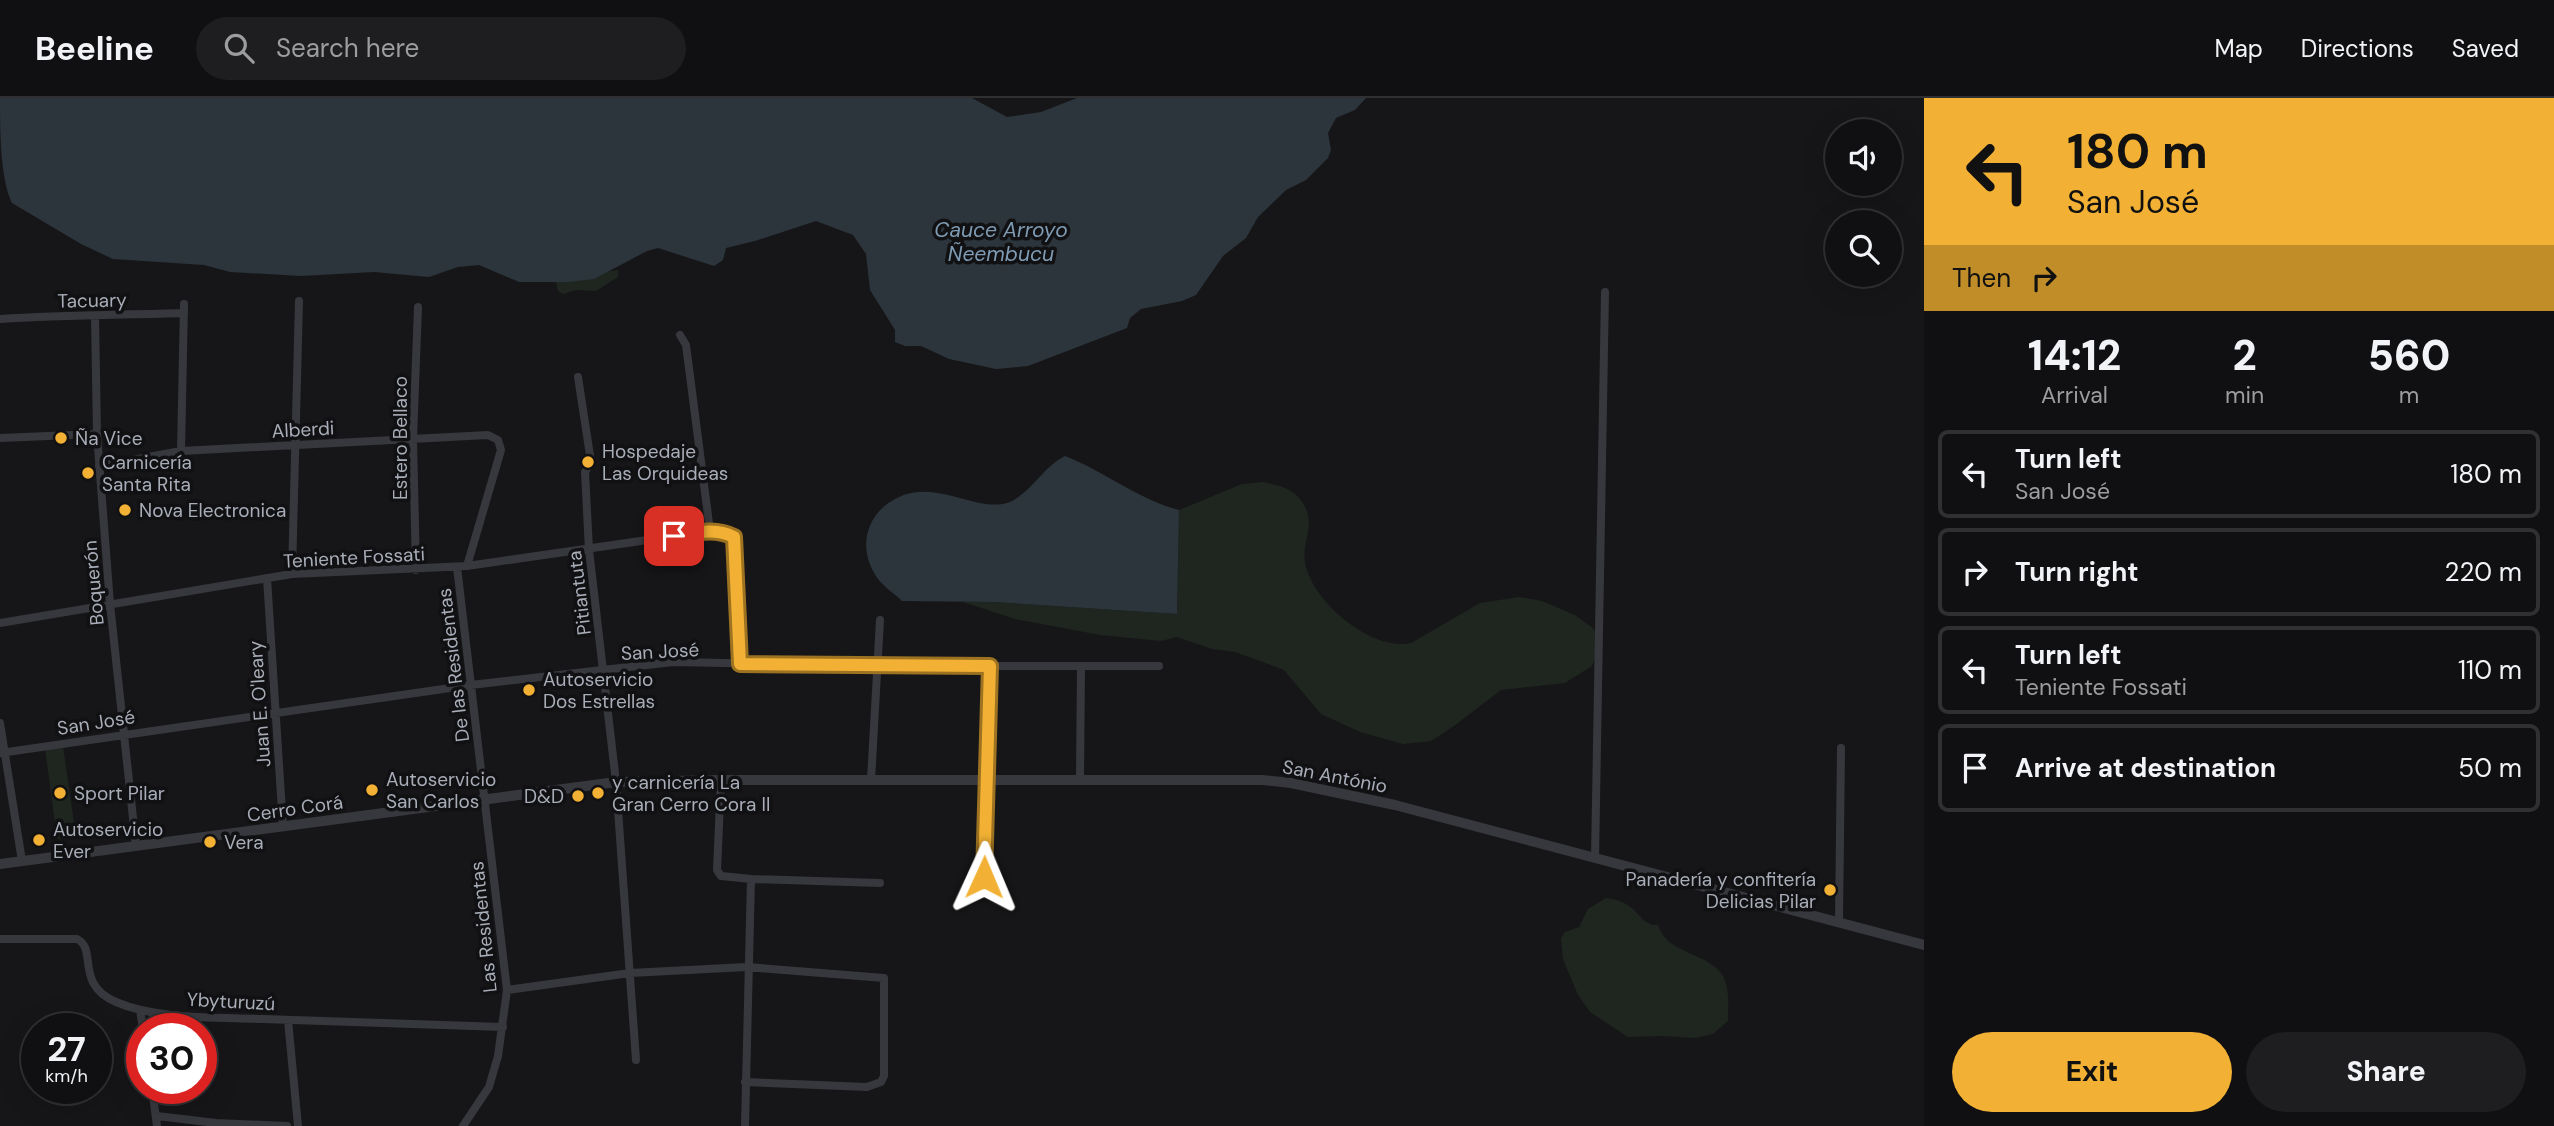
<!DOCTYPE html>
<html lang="en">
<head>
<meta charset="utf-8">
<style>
	:root { --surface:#101012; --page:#1e1e20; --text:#f1f3f6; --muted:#9c9d9f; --line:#303032; --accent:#f2b134 }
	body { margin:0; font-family:"DM Sans",sans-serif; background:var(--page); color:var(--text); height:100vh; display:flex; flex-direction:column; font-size:26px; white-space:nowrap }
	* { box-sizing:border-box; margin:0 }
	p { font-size:23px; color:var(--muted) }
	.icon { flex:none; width:38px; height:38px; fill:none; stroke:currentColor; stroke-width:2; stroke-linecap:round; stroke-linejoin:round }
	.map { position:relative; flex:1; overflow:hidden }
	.drawer { display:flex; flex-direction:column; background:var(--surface); width:630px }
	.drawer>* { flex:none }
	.top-card { background:#f2b134; color:#111; overflow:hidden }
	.tools { position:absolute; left:1825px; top:21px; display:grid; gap:14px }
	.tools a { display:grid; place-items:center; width:77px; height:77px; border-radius:50%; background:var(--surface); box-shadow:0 7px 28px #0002,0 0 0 2px var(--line); font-size:35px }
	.speed { position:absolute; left:21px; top:915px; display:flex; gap:14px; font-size:35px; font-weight:700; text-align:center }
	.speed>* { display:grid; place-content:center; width:91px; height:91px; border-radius:50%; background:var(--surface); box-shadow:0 7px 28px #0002,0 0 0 2px var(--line); line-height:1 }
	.speed small { font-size:18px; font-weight:400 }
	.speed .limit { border:10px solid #d22; background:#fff; color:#111 }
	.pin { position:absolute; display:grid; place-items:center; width:60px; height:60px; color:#fff; margin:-30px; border-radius:14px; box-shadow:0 4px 10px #0006 }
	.me { position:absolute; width:77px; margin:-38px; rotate:1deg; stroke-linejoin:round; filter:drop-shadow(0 0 5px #0008) }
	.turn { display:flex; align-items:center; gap:24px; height:147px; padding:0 28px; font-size:32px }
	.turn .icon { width:91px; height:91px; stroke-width:2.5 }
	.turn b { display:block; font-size:49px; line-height:60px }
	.then { display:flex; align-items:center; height:66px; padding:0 28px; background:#0003; gap:14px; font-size:26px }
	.eta { display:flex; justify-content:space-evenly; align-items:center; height:119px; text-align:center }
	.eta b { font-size:42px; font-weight:800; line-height:49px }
	.primary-button { display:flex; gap:14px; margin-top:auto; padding:14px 28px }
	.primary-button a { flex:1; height:80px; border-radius:42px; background:var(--accent); color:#111; font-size:28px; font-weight:800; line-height:80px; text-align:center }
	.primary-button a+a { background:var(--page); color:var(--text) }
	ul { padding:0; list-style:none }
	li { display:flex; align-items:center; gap:21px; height:88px; margin:0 14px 10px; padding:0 14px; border:4px solid var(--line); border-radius:10px }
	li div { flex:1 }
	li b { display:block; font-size:26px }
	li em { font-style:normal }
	header { display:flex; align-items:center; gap:42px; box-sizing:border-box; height:98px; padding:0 35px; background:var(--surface); border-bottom:2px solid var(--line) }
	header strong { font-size:33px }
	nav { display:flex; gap:38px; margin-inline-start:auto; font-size:24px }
	.search { width:490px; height:63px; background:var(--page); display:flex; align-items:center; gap:18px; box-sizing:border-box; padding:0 24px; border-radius:38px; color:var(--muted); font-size:26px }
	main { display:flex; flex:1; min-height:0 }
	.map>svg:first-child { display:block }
	.green { fill:#1e261f }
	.water { fill:#2c353c }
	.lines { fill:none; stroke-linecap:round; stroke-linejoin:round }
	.minor { stroke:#37383d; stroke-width:8 }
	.tertiary { stroke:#37383d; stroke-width:10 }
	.route-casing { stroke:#9d7322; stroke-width:18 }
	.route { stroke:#f2b134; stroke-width:12 }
	.poi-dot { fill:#f2b134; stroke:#111113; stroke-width:2.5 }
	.labels { text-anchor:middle; stroke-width:7; stroke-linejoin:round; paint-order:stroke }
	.street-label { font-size:19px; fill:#a8adb8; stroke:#111113 }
	.poi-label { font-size:19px; fill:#a8adb8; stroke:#111113; text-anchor:start }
	.water-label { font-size:21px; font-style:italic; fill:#7f9bb3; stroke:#111113 }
</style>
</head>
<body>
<header>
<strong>Beeline</strong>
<div class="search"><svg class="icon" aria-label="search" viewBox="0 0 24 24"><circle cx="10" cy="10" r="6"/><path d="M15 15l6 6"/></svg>Search here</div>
<nav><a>Map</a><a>Directions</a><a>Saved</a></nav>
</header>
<main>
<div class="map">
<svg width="1924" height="1028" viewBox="0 0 1924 1028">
	<rect width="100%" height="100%" fill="#161618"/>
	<path class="green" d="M618 172V179L596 193 576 192 563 196 558 193 555 180Z
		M1263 384C1282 388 1298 392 1306 411 1314 429 1302 446 1305 464 1311 503 1372 554 1411 545L1480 505 1519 499 1542 503 1575 517 1594 531 1599 550 1592 568 1565 585 1501 592 1454 628 1431 643 1403 646 1360 634 1321 616 1284 572 1235 554 1212 551 1177 539 1161 543 1100 537 1015 521 963 504H995L1177 516 1179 412 1242 386Z
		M63 648 76 739 57 741 45 650Z
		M1606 800C1615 801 1622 803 1629 808 1640 815 1643 828 1658 827 1666 856 1710 855 1723 878 1730 892 1728 908 1728 923L1713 936 1695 940 1663 938 1628 939 1590 914 1578 897 1563 861 1561 840 1565 834 1579 829 1588 811Z"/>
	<path class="water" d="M0 0H972L1007 19 1041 14 1077 0H1366L1355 12 1336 20 1328 35 1331 52 1328 60 1306 82 1286 92 1258 119 1246 140 1223 158 1196 197 1182 203 1141 211 1130 220 1127 230 1028 268 996 271 949 261 921 248H905L895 244V232L870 192 866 156 853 137 816 123 755 143 726 150 723 162 714 168 658 150 647 153 594 181 568 184H519L479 167 458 169 429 179 374 174 301 178 230 174 204 167 113 161 81 146 12 105C0 80 0 31 0 0Z
		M1065 358C1104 373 1137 401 1179 412L1177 516 995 504 902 503C895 496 884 489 878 481 854 448 868 408 907 396 943 385 984 417 1012 403 1033 392 1044 368 1065 358Z"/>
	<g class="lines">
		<path class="minor" d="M95 218 97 336 110 506 136 748
			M0 221C62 217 122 217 184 215
			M680 237 686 247 710 433H724L734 439 740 566
			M578 279 591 364 585 374 589 452 616 684 636 962
			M0 340 97 336
			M181 353 184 206
			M99 368 181 353 488 337 498 342 501 352 467 468
			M457 469 507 892 498 958 489 989 463 1028
			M416 472 413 341 418 209
			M292 476 299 203
			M267 480 283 729
			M0 525 292 476 467 468 710 433
			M0 625 22 763
			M0 655 471 587 673 564 878 568H1159
			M1080 681 1081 568
			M721 682 717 772 721 778 751 781 880 785
			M871 682 880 522
			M1595 760 1605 194
			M984 779 990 568
			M1839 824 1841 650
			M0 841H77C98 851 74 886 116 904 158 922 218 919 263 921 343 924 423 927 503 929
			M507 892 630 875 747 869 884 880V978L881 984 867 989 745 984
			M140 912 143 931
			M288 922 298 1028
			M152 990 157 1028
			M157 1018 216 1025 287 1028
			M745 1028 751 781"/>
		<path class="tertiary" d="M0 766 616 684 721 682H1262L1291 685 1395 707 1924 847"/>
	</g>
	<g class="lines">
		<g class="route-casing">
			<path id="route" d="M674 438C695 435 715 429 734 439L740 566 990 568 984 779"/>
		</g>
		<use href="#route" class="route"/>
	</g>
	<g class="poi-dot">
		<circle cx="61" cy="340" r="7"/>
		<circle cx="588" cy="364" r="7"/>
		<circle cx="88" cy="375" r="7"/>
		<circle cx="125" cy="412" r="7"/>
		<circle cx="529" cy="592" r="7"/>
		<circle cx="372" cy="692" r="7"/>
		<circle cx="60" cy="695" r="7"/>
		<circle cx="598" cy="695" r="7"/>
		<circle cx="578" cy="698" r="7"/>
		<circle cx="39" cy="742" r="7"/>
		<circle cx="210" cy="744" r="7"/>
		<circle cx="1830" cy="792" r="7"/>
	</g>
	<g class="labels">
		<g class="street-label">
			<text transform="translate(92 202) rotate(-1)" y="7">Tacuary</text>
			<text transform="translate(303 331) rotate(-3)" y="7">Alberdi</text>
			<text transform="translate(400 340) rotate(-90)" y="7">Estero Bellaco</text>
			<text transform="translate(354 459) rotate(-3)" y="7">Teniente Fossati</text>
			<text transform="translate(93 485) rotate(-95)" y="7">Boquerón</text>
			<text transform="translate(579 495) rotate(-97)" y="7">Pitiantuta</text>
			<text transform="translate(660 553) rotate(-3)" y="7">San José</text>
			<text transform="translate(453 567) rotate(-97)" y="7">De las Residentas</text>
			<text transform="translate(259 606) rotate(-94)" y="7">Juan E. O'leary</text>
			<text transform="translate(96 624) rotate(-9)" y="7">San José</text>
			<text transform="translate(1335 678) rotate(11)" y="7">San António</text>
			<text transform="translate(295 710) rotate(-8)" y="7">Cerro Corá</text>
			<text transform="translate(483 829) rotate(-96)" y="7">Las Residentas</text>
			<text transform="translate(231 903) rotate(3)" y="7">Ybyturuzú</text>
		</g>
		<g class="poi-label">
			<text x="75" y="347">Ña Vice</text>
			<text x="602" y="360">Hospedaje<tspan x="602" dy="22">Las Orquideas</tspan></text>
			<text x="102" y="371">Carnicería<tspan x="102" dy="22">Santa Rita</tspan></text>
			<text x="139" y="419">Nova Electronica</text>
			<text x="543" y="588">Autoservicio<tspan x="543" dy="22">Dos Estrellas</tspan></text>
			<text x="386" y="688">Autoservicio<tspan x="386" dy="22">San Carlos</tspan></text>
			<text x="612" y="691">y carnicería La<tspan x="612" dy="22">Gran Cerro Cora II</tspan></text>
			<text x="74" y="702">Sport Pilar</text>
			<text x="564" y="705" text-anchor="end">D&amp;D</text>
			<text x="53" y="738">Autoservicio<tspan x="53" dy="22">Ever</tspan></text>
			<text x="224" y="751">Vera</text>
			<text x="1816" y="788" text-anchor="end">Panadería y confitería<tspan x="1816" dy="22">Delicias Pilar</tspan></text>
		</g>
		<g class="water-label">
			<text x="1001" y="139">Cauce Arroyo<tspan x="1001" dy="24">Ñeembucu</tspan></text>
		</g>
	</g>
</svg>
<div class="tools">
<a><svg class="icon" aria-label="sound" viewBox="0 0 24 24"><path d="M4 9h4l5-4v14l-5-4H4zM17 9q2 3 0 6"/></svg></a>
<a><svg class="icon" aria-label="search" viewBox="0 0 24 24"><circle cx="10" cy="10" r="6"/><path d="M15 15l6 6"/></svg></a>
</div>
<div class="speed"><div>27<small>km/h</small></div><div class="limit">30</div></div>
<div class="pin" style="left:674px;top:438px;background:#d93025"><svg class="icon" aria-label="arrive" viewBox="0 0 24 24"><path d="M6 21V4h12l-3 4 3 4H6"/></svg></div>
<svg class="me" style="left:984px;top:779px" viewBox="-20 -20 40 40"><path d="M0-17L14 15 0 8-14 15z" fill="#f2b134" stroke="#fff" stroke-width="4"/></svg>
</div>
<section class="drawer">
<div class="top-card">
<div class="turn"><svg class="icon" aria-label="left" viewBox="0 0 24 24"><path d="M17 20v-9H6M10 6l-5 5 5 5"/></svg><div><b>180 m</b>San José</div></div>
<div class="then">Then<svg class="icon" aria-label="right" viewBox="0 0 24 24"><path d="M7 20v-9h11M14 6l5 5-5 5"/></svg></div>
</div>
<div class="eta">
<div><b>14:12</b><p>Arrival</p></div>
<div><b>2</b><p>min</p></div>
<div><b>560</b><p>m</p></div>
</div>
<ul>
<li><svg class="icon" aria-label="left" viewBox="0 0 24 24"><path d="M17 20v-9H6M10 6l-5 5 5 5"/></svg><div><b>Turn left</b><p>San José</p></div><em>180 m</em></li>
<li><svg class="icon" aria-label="right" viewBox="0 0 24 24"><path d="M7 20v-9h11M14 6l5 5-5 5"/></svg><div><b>Turn right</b></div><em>220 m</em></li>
<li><svg class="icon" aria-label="left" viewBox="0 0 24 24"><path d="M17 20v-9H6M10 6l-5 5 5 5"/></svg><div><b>Turn left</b><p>Teniente Fossati</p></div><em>110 m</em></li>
<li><svg class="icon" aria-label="arrive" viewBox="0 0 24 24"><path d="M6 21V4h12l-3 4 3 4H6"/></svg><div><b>Arrive at destination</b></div><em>50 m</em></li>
</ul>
<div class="primary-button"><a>Exit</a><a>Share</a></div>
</section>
</main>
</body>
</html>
